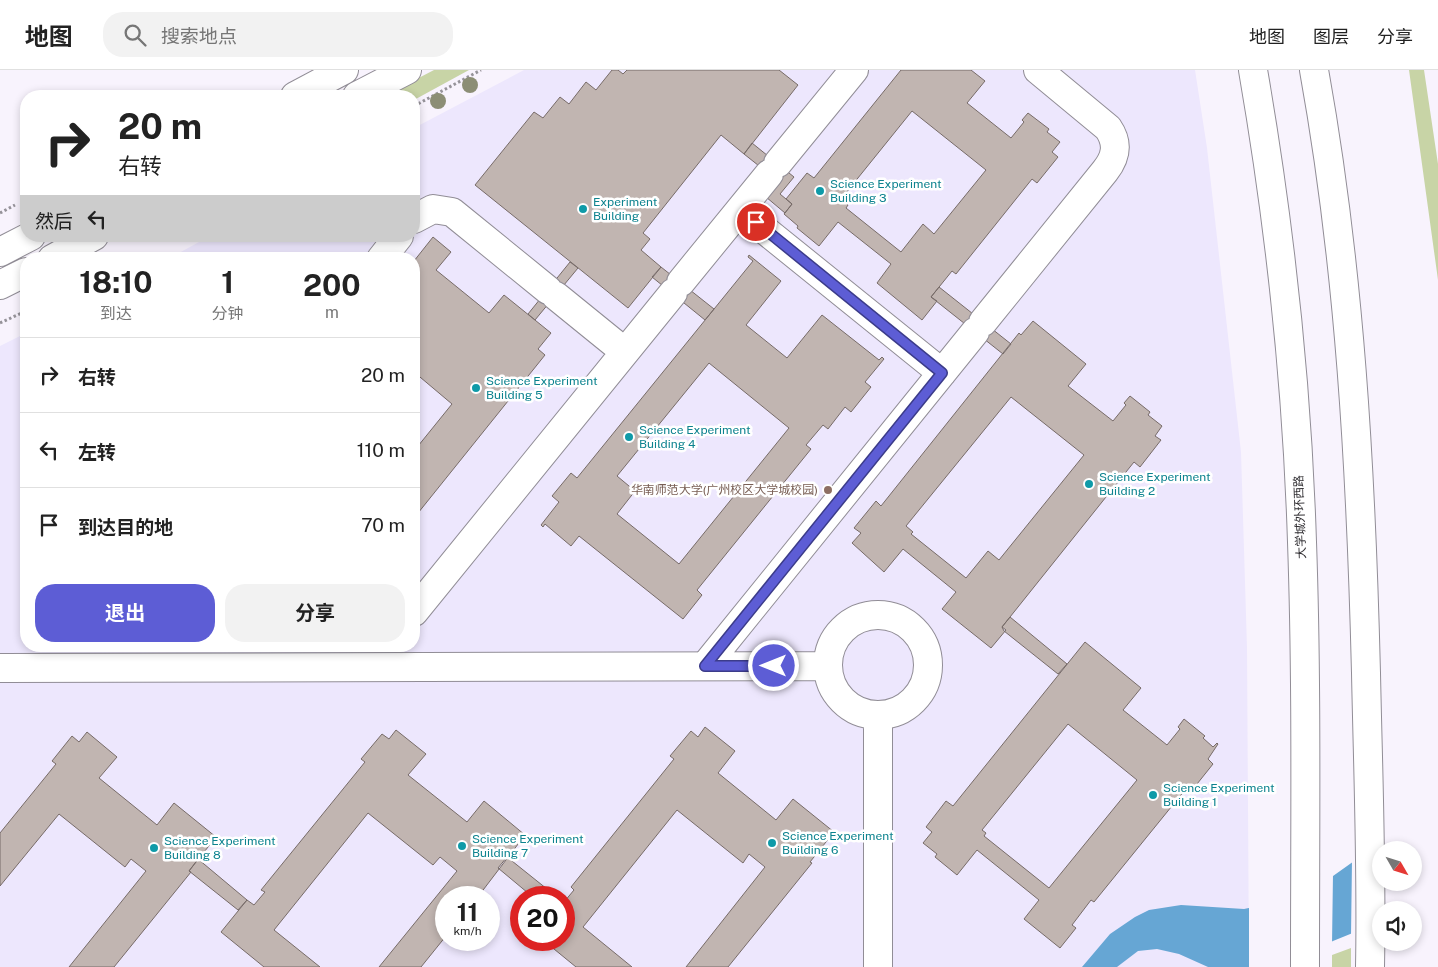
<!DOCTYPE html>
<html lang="zh">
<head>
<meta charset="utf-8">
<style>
	:root { --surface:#fff; --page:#f2f2f2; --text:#222; --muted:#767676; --line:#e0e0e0; --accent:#5d5dd5 }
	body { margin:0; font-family:"Public Sans","Noto Sans SC",sans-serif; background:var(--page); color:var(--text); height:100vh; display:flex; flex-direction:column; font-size:19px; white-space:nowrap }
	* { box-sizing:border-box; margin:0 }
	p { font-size:16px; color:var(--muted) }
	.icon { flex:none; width:28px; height:28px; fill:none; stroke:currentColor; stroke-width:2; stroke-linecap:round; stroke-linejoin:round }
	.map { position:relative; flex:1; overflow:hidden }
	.sheet { position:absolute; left:20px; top:182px; width:400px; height:400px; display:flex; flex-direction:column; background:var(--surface); border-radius:20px; box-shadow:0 2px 8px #0003 }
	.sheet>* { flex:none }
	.top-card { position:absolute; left:20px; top:20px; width:400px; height:152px; border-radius:20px; box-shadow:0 2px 8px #0003; background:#fff; color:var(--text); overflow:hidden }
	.needle { width:32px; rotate:129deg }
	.tools { position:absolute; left:1372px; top:771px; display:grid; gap:10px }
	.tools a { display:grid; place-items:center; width:50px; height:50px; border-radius:50%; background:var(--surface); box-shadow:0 2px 8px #0003; font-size:25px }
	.speed { position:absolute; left:435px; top:816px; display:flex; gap:10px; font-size:25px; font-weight:700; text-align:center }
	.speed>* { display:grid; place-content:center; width:65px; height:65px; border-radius:50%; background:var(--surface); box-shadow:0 2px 8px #0003; line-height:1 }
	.speed small { font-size:12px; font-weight:400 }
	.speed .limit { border:8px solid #d22; background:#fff; color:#111 }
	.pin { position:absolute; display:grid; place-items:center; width:42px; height:42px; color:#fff; margin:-21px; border:2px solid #fff; border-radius:50%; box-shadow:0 1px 5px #0007 }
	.me { position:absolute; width:55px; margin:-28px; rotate:270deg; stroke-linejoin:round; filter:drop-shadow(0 0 4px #0008) }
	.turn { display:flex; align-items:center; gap:18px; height:105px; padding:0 15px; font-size:22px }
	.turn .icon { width:65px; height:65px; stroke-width:2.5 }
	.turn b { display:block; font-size:35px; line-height:42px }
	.then { display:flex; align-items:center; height:48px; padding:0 15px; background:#0003; gap:10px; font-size:19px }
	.eta { display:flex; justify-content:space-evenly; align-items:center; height:85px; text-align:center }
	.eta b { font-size:30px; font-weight:700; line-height:35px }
	.primary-button { display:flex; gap:10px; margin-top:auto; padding:10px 15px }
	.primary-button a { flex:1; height:58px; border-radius:20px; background:var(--accent); color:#fff; font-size:20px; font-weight:700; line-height:58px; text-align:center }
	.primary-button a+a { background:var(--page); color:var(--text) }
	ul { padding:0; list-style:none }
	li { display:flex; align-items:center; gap:15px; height:75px; padding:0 15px; border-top:1px solid var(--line) }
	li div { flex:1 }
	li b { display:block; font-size:19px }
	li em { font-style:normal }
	header { display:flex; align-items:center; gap:30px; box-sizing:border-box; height:70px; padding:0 25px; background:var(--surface); border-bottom:1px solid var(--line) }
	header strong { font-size:24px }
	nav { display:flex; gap:28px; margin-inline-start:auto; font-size:18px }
	.search { width:350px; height:45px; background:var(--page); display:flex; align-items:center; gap:12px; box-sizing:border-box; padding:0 18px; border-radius:20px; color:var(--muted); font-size:19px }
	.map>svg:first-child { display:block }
	.education { fill:#ede7fd; fill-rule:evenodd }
	.green { fill:#c8d4a6 }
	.water { fill:#66a6d4; fill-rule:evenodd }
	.pier { fill:#f8f3fd; fill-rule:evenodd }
	.building { fill:#c1b5b1; stroke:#776b68; fill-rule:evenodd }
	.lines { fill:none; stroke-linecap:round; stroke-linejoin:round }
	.minor-casing { stroke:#918d96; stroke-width:30 }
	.major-casing { stroke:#918d96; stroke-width:30 }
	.path { stroke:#96939a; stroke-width:3; stroke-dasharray:2.5 2.5; stroke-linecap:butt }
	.minor { stroke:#fff; stroke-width:28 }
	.major { stroke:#fff; stroke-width:28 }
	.tree { fill:#8c8e75 }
	.route-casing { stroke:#3c3c8a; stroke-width:12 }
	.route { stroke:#5d5dd5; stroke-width:9 }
	.culture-dot { fill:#0f9aa8; stroke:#fff; stroke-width:2 }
	.education-dot { fill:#8d6e63; stroke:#fff; stroke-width:2 }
	.labels { text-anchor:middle; stroke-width:5; stroke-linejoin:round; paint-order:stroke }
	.culture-label { font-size:12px; fill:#0d838f; stroke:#fff; text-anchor:start }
	.education-label { font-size:12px; fill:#785e54; stroke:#fff; text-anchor:end }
	.street-label { font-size:12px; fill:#312f33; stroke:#fff }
</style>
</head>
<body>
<header>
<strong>地图</strong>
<div class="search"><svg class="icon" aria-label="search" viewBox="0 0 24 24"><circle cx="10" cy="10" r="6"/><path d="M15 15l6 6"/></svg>搜索地点</div>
<nav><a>地图</a><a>图层</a><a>分享</a></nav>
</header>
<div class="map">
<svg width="1438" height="897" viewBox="0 0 1438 897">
	<rect width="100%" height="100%" fill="#f8f3fd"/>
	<path class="education" d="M524 0H1195L1207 78 1241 382 1247 577 1249 897H0V276L26 263V576H414V189H168L210 166H414V58ZM446 828H489V870H446ZM521 828H564V870H521Z"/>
	<path class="green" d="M434 0H469L414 30V26H384Z
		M1409 0H1424L1438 94V210Z
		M1351 878V897H1332V885Z"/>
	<path class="water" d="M1411 759 1438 830 1381 840 1370 856 1333 871 1283 897H1208L1179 884 1157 879 1138 881 1117 897H1082L1110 864 1135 847 1149 840 1181 835 1244 839 1276 832 1326 811 1378 774ZM1381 780H1414V812H1381Z"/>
	<path class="pier" d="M1438 751V833L1414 842V840H1381L1371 858 1351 866 1352 790 1391 764 1410 756ZM1381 780H1414V812H1381Z
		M1333 804 1332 874 1289 897H1249V836L1291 825Z"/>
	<path class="building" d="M612 0H618L623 4 627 0H779L798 15 744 84 721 65 643 163 650 169 641 180 661 197 628 238 475 115 534 42 543 48 560 27 569 34 586 12 596 20Z
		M901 0H971L985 11 967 33 1011 68 1024 52 1022 50 1028 43 1049 59 1047 62 1060 72 1052 82 1058 87 1037 113 1032 109 956 204 952 201 931 227 937 231 922 250 877 213 891 194 838 152 819 176 797 158 798 156 784 144 792 134 786 129 807 103 814 108ZM912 41 986 100 934 164 923 154 901 182 846 138 848 135 841 129Z
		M752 73 794 107 780 124 792 134 785 143 766 127 778 111 744 84Z
		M433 167 451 182 436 200 489 243 504 225 551 263 538 279 545 285 414 448V381L452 334 414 302V191Z
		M749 185 781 211 746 255 787 288 822 245 879 290 882 287 884 289 865 312 871 317 851 342 845 337 828 359 823 355 806 375 811 379 697 520 702 525 683 549 579 466 571 476 545 454 543 457 541 455 559 432 552 426 571 403 577 408 753 191 748 187ZM709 293 789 358 679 494 617 444 635 421 617 406Z
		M570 192 578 198 535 250 528 244Z
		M661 197 714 239 705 250 652 207Z
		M939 217 1011 274 1003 284 931 227Z
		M1033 251 1086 294 1068 316 1113 351 1126 335 1124 333 1130 326 1150 342 1148 345 1162 356 1155 366 1161 370 1140 397 1134 392 1002 557 1006 560 991 578 942 539 956 522 903 479 884 502 852 473 861 463 854 458 876 431 881 436 1019 263 1021 265ZM1011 327 1084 385 999 490 988 481 966 508 911 464 913 462 906 456Z
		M1010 547 1067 594 1058 604 1004 561 1002 557Z
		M1085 572 1141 618 1123 640 1167 675 1180 659 1178 657 1184 649 1205 666 1203 668 1213 677 1217 673 1218 674 1208 689 1213 694 1193 719 1189 715 1094 832 1091 830 1072 855 1076 858 1060 878 1024 849 1039 830 977 780 957 805 935 787 937 784 923 773 932 762 926 757 946 731 953 736ZM1068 654 1137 710 1049 818 984 766 986 763 982 760Z
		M705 657 735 681 718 703 776 750 793 729 834 762 810 792 812 793 728 897H686L765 797 749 784 743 793 677 740 583 857 632 897H576L543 870H564V832L574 820 571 817 674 689 670 686 691 661 698 667Z
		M396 660 426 684 408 705 467 752 484 731 525 765 477 828H446V866L421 897H379L457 801 440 787 433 795 368 743 274 860 320 897H264L221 862 247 830 254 835 265 822 261 820 365 692 361 689 382 664 389 669Z
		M87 662 117 687 99 708 157 755 174 733 216 767 189 801 191 802 114 897H69L146 801 131 789 125 797 59 744 0 816V763L56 694 52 691 72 666 79 672Z
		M507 787 557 827 556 828H534L498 798Z
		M198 789 247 830 238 840 189 801Z"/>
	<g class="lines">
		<g class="minor-casing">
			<path id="minor" d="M778 93 854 0
				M740 140 942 303
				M414 149 433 139 452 142 548 220
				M381 189 399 166
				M681 212 769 104
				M556 226 625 282
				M983 252 1105 101C1116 87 1119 74 1108 58L1038 0
				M414 542 673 223
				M828 595a50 50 0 1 1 100 0a50 50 0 1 1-100 0Z
				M705 596 975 262
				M0 598 827 596
				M878 646V897"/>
		</g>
		<g class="major-casing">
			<path id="major" d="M1253 0C1280 156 1297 314 1302 472 1307 613 1305 755 1305 897
				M1314 0C1350 199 1361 401 1366 603 1368 701 1372 799 1370 897
				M295 26 344 0
				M357 26 407 0
				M0 182 31 166
				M52 189 94 166
				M0 215 26 202"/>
		</g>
		<path class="path" d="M414 36 481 0
			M0 143 15 135
			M0 253 26 241"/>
		<use href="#minor" class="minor"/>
		<use href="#major" class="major"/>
	</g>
	<g class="tree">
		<circle cx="470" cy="15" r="8"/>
		<circle cx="438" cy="31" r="8"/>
	</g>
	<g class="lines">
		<g class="route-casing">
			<path id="route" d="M756 152 942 303 705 596H774"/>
		</g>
		<use href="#route" class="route"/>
	</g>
	<g class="culture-dot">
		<circle cx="820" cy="121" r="5"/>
		<circle cx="583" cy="139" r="5"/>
		<circle cx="476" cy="318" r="5"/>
		<circle cx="629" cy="367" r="5"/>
		<circle cx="1089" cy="414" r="5"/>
		<circle cx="1153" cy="725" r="5"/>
		<circle cx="772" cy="773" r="5"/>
		<circle cx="462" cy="776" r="5"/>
		<circle cx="154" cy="778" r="5"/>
	</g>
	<circle class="education-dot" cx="828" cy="420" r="5"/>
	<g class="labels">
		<g class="culture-label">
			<text x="830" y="118">Science Experiment<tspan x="830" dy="14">Building 3</tspan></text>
			<text x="593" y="136">Experiment<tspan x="593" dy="14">Building</tspan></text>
			<text x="486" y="315">Science Experiment<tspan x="486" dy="14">Building 5</tspan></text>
			<text x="639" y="364">Science Experiment<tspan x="639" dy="14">Building 4</tspan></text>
			<text x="1099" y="411">Science Experiment<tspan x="1099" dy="14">Building 2</tspan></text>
			<text x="1163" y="722">Science Experiment<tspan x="1163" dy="14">Building 1</tspan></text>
			<text x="782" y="770">Science Experiment<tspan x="782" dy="14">Building 6</tspan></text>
			<text x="472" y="773">Science Experiment<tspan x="472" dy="14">Building 7</tspan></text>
			<text x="164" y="775">Science Experiment<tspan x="164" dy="14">Building 8</tspan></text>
		</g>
		<g class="education-label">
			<text x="818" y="424">华南师范大学(广州校区大学城校园)</text>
		</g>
		<g class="street-label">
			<text transform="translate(1300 447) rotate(-92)" y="4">大学城外环西路</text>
		</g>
	</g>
</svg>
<div class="tools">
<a><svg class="needle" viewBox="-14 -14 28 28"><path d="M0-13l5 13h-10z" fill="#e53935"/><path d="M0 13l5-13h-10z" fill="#767676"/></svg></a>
<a><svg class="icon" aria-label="sound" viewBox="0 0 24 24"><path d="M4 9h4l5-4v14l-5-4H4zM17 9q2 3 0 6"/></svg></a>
</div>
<div class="speed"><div>11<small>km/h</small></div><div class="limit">20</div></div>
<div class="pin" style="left:756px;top:152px;background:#d93025"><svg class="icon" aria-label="arrive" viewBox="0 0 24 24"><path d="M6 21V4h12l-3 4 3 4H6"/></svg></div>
<svg class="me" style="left:774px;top:596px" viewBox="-20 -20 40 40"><circle r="17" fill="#5d5dd5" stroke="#fff" stroke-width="3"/><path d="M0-11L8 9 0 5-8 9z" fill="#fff"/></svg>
<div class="top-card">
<div class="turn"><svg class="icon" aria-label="right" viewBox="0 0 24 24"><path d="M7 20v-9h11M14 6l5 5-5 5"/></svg><div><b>20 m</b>右转</div></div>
<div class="then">然后<svg class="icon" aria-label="left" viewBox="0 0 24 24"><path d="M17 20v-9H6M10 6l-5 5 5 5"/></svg></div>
</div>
<section class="sheet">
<div class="eta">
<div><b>18:10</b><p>到达</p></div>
<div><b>1</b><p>分钟</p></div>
<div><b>200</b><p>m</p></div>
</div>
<ul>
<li><svg class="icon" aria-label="right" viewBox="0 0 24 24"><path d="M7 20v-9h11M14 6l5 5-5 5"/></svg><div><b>右转</b></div><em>20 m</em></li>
<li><svg class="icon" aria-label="left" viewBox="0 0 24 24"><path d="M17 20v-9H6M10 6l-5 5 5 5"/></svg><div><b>左转</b></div><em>110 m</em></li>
<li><svg class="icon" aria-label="arrive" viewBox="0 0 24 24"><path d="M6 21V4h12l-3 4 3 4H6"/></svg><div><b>到达目的地</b></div><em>70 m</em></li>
</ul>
<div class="primary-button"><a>退出</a><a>分享</a></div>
</section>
</div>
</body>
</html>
